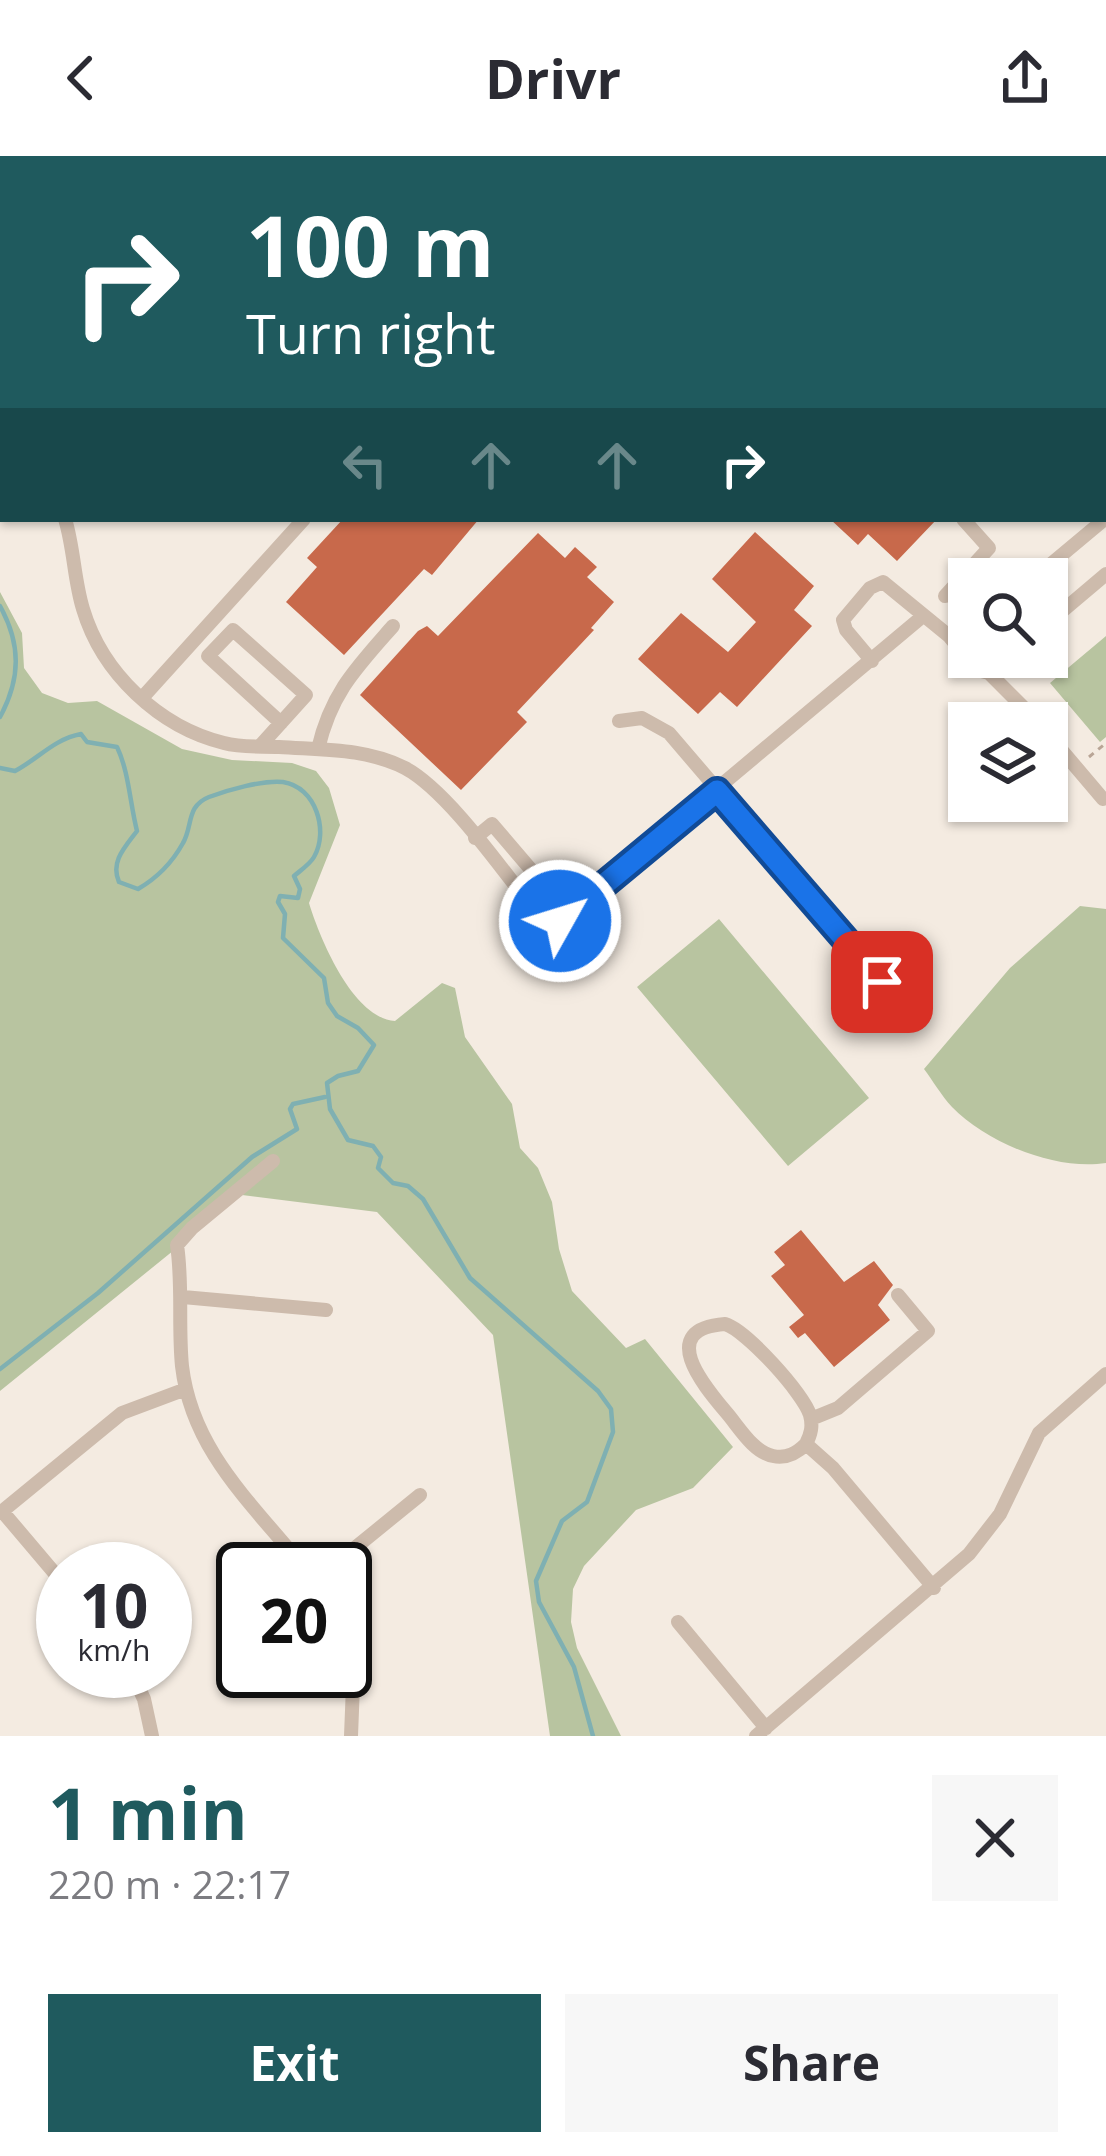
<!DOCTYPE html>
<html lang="en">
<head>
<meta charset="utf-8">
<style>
	:root { --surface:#fff; --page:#f7f7f7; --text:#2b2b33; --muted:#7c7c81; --accent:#1f5a5e }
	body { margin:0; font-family:"Open Sans",sans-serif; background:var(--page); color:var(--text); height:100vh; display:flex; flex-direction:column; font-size:45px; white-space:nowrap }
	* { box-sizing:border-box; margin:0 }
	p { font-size:39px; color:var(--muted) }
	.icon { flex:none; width:66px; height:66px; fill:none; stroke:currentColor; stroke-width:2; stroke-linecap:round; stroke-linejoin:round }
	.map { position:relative; height:1580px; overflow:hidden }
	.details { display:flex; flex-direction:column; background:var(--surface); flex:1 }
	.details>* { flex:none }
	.guide { position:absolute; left:0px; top:0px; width:1107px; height:366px; box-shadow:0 3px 9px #0004; background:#1f5a5e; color:#fff; overflow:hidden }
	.tools { position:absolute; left:948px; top:402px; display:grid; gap:24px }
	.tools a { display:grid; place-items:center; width:120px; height:120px; border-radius:0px; background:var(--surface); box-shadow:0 3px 9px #0004; font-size:60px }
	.speed { position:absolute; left:36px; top:1386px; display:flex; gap:24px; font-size:60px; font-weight:700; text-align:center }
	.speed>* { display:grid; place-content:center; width:156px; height:156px; border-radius:50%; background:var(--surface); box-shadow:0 3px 9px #0004; line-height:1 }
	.speed small { font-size:30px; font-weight:400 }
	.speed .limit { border:6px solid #111; border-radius:18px; background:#fff; color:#111 }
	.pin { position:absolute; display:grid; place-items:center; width:102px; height:102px; color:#fff; margin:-51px; border-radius:24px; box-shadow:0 6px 18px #0006 }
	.me { position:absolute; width:132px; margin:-66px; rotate:51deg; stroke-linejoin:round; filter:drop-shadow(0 0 9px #0008) }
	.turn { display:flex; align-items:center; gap:42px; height:252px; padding:0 48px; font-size:54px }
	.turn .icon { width:156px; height:156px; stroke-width:2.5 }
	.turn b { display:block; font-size:84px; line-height:102px }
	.lanes { display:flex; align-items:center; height:114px; padding:0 48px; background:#0003; justify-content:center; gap:60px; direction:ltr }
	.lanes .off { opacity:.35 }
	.round { display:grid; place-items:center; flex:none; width:126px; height:126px; border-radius:0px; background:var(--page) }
	.summary { display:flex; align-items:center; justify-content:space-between; height:204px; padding:0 48px }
	h1 { font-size:72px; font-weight:700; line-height:90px; color:var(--accent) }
	.button { display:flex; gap:24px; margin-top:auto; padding:24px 48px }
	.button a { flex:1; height:138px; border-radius:0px; background:var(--accent); color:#fff; font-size:48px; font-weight:700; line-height:138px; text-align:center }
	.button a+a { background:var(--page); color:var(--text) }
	header { display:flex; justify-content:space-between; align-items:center; height:156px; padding:0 48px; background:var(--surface); font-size:54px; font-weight:700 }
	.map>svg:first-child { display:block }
	.green { fill:#b8c4a0 }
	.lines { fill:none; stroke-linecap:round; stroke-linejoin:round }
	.stream { stroke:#7fb0b2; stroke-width:4.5 }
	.building { fill:#c8694b }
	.path { stroke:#b9a596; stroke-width:3; stroke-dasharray:6 6; stroke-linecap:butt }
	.minor { stroke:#cdbbac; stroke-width:14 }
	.route-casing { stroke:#114b97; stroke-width:30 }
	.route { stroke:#1a73e8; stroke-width:21 }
</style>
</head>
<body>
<header><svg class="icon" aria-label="back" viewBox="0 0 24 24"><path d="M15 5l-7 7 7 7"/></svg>Drivr<svg class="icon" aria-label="share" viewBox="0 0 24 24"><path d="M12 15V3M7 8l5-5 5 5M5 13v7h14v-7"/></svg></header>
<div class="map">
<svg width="1106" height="1580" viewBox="0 0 1106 1580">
	<rect width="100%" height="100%" fill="#f4ebe1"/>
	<path class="green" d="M0 436 22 477 24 512 42 537 68 547 97 545 182 593 232 604 292 607 316 615 329 632 340 669 309 747C320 783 353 862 395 865L442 827 455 832 465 881 512 948 520 992 538 1012 552 1046 559 1093 572 1135 626 1192 645 1183 733 1291 693 1332 636 1354 584 1410 573 1433 571 1466 577 1492 621 1580H550L493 1179 377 1056 242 1039 0 1235Z
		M1106 480V581L1100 586 1050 527Z
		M1080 750 1106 753V1007C1056 1015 987 987 952 951 941 939 933 925 924 913L1010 812Z
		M719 763 869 942 788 1010 637 831Z"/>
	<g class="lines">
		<path class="stream" d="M0 450C21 488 21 522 0 561
			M0 612 15 615C38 603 54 583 81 578L87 586 117 591C129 616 130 648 137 675 125 691 110 706 119 726L138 733C157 722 172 707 183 687 193 670 186 650 209 641 228 634 262 624 283 626 316 631 329 675 314 701 310 708 301 714 294 720L300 733 298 742 280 740 278 746 285 758 283 782 324 822 328 847 337 860 358 872 374 889 358 915 338 920 327 927 330 953 348 984 373 990 381 1001 378 1012 393 1027 408 1030 423 1043 470 1122 598 1235 611 1253 613 1276 587 1346 562 1365 536 1425 539 1446 574 1511 593 1580
			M0 1213 98 1137 252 1001 297 973 290 953 293 948 325 941"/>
	</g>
	<path class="building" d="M343 363H479L432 419 424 413 344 499 286 446 317 411 307 402Z
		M830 363H937L897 405 868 378 858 389Z
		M755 376 814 430 794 454 812 470 737 551 720 536 698 558 638 503 681 457 728 496 756 466 712 423Z
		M538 377 565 402 575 391 597 411 587 421 614 446 591 472 594 474 517 556 527 566 461 634 360 539 418 475 427 470 438 480Z
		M801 1074 844 1126 874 1105 893 1129 878 1149 890 1164 834 1211 805 1177 798 1182 789 1171 804 1159 771 1120 785 1109 774 1096Z"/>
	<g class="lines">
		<path class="path" d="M1089 601 1106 587"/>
		<path class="minor" d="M252 0 255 3
			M888 0 890 3
			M936 0 939 3
			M987 0 990 3
			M1039 0 1042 3
			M132 3 135 0
			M479 3 483 0
			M528 3 529 0
			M837 3 840 0
			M1099 3 1102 0
			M1104 48 1106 46
			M1104 106 1106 104
			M0 115 3 113
			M1104 254 1106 256
			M0 278 3 282
			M65 363C74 392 74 424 83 453 102 517 159 571 224 587 242 592 261 590 279 591 321 594 366 592 405 612 448 635 503 715 535 755L547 763 559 765 923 460
			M1033 423 1106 362
			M945 440 989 392 963 363
			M1047 468 1106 418
			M872 505 846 474 843 464 870 432 883 426 949 480 977 514 989 517 1039 567
			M989 517 1008 501
			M142 542 304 363
			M619 565 642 562 669 577 882 826
			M1047 577 1103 643
			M260 590 306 539 233 474 208 500 281 567
			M318 593C331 537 356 512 393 470
			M475 682 492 668 539 723 551 729
			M273 1005 192 1072 177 1089C183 1129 178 1169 182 1210 192 1296 254 1349 305 1413
			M183 1141 326 1154
			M811 1263 838 1252 928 1175 898 1139
			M806 1288C811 1278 813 1270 810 1259 804 1238 746 1174 725 1168 655 1173 705 1231 726 1256 739 1271 753 1296 773 1300 787 1303 797 1297 806 1288L833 1312 934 1432
			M2 1355 63 1427
			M0 1357 122 1257 186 1233
			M329 1413 420 1339
			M678 1466 766 1572
			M345 1484 353 1529 351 1580
			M131 1515 144 1543 152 1580
			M756 1580 969 1398 1000 1358 1039 1277 1106 1218"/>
	</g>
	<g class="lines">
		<g class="route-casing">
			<path id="route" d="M560 765 717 635 882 826"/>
		</g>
		<use href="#route" class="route"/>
	</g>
</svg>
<div class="tools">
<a><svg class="icon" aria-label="search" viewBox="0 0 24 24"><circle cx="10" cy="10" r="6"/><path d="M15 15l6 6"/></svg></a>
<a><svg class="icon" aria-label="layers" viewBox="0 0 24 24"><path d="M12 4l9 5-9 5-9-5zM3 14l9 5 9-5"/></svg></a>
</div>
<div class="speed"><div>10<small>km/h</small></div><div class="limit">20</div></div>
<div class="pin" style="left:882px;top:826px;background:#d93025"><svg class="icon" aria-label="arrive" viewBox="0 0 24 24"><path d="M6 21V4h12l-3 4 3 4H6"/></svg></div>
<svg class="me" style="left:560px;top:765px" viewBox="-20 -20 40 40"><circle r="17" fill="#1a73e8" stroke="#fff" stroke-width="3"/><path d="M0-11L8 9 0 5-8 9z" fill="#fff"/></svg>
<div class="guide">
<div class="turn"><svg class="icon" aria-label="right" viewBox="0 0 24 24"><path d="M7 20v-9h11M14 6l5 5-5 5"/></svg><div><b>100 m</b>Turn right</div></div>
<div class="lanes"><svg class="icon off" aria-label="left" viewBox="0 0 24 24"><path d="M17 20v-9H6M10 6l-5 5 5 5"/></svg><svg class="icon off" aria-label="ahead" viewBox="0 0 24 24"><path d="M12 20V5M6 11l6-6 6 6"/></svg><svg class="icon off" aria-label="ahead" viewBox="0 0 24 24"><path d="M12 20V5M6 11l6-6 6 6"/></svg><svg class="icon" aria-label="right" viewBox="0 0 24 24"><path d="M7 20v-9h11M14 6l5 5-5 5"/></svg></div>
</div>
</div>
<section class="details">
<div class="summary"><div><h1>1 min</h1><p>220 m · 22:17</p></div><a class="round"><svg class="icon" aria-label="close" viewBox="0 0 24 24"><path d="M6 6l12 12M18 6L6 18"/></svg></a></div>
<div class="button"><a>Exit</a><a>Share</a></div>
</section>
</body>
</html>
